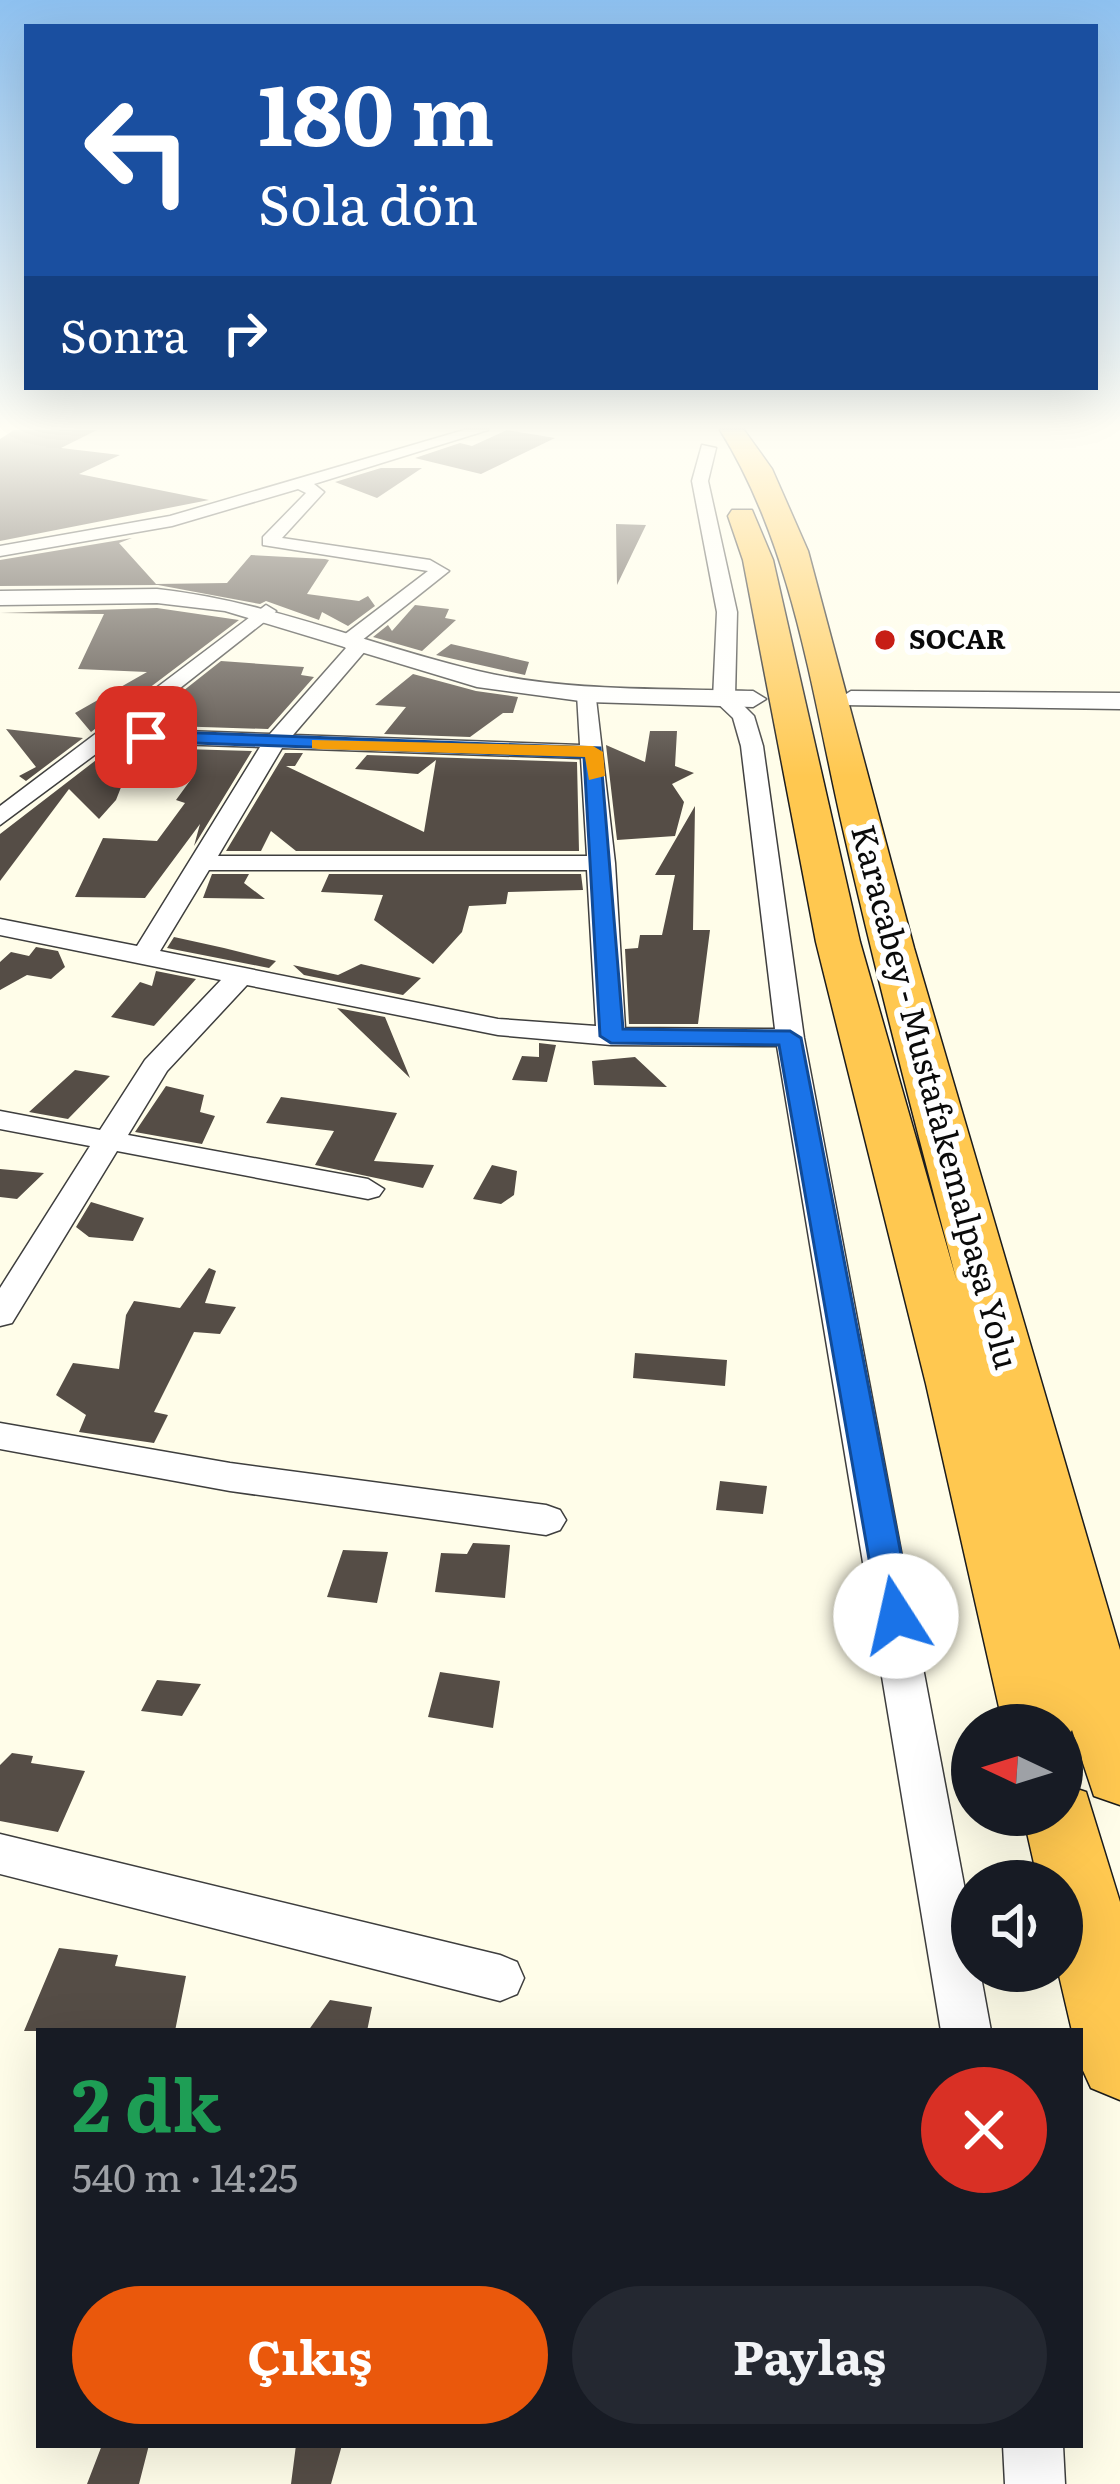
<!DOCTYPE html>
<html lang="tr">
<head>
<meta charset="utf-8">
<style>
	:root { --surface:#171b24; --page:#242831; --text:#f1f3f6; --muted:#9ea1a6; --accent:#ea580c }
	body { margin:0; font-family:Literata,serif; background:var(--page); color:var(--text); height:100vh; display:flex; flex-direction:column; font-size:45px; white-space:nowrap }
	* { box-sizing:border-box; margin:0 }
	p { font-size:39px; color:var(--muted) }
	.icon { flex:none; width:66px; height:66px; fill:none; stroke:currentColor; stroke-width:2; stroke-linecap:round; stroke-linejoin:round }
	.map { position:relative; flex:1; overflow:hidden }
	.side { position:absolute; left:36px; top:2028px; width:1047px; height:420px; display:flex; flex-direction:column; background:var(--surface); border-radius:0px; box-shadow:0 12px 48px #0002 }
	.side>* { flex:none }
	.top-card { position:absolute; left:24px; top:24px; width:1074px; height:366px; border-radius:0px; box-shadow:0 12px 48px #0002; background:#1a4fa0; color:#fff; overflow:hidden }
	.needle { width:78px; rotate:274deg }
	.buttons { position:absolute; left:951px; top:1704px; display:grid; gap:24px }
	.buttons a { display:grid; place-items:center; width:132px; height:132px; border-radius:50%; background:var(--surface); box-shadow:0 12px 48px #0002; font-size:60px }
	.pin { position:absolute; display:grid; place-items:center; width:102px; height:102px; color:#fff; margin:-51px; border-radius:24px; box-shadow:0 6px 18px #0006 }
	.me { position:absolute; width:132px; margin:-66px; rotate:350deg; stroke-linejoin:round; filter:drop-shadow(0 0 9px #0008) }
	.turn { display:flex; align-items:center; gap:42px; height:252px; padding:0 36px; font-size:54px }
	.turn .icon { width:156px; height:156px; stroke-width:2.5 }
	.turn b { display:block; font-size:84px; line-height:102px }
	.then { display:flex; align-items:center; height:114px; padding:0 36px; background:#0003; gap:24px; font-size:45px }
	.round { display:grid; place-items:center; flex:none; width:126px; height:126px; border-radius:63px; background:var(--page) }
	.summary { display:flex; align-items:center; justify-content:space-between; height:204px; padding:0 36px }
	h1 { font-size:72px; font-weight:700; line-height:90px; color:#1e9e55 }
	.cta { display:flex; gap:24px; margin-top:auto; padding:24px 36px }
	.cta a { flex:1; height:138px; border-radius:72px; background:var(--accent); color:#fff; font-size:48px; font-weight:700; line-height:138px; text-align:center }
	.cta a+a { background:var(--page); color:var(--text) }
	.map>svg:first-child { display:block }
	.building { fill:#554d46 }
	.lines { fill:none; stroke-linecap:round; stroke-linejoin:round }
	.minor-casing { stroke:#3e3e3e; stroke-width:3 }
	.tertiary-casing { stroke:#3e3e3e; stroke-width:3 }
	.trunk-casing { stroke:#1c1c1c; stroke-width:3 }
	.minor { fill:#fff; fill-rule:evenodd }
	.tertiary { fill:#fff; fill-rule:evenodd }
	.trunk { fill:#ffc850; fill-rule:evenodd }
	.route { fill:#1a73e8; stroke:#114b97; stroke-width:3 }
	.slow { fill:#f59e0b }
	.poi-dot { fill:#c71e16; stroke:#fff; stroke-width:4.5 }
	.labels { text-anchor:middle; stroke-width:12; stroke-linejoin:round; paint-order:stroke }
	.far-poi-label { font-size:27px; font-weight:bold; fill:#0b0b0b; stroke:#fff; text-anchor:start }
	.street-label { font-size:33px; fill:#0b0b0b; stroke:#fff }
</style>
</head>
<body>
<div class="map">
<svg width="1120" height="2484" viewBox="0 0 1120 2484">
	<rect width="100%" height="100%" fill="#fffde9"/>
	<path class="building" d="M14 430H97L61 448 120 455 79 474 209 500 0 541V439Z
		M507 430 555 438 481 474 415 458 460 443 472 446Z
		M381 468H422L377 498 335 482Z
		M616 524 646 525 617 585Z
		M132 538 119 543 156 584 227 583 251 555 325 559 329 560 307 594 359 601 368 596 375 606 348 626 322 612 319 620 266 601 260 604 158 585 0 586V560Z
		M415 605 449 609 445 618 456 620 422 651 373 637 388 625 392 631Z
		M157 608 239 620 91 732 75 713 147 672 78 669 104 614 0 613Z
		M451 644 529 662 525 675 436 655Z
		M221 661 304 667 301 675 314 677 268 729 140 725Z
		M413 674 476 691 518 697 513 713H503L470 737 384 734 406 707 375 705Z
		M6 729 83 738 26 781 19 776 36 767Z
		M650 731H677L675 766 694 773 672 784 684 802 675 836 617 840 606 745 645 762Z
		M113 747 252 751 194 846 200 824 145 898 75 897 103 838 157 841 185 803 176 800 192 778 154 775 131 762 116 800 99 819 69 789 0 881V834Z
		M285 753H303L295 766H286L424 832 436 760 418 774 355 769 367 755 577 762 579 851H296L271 831 261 851H226Z
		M695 806 693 930H710L698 1024H629L625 949 638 948 640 935H662L675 875H655Z
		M212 874H249L244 883 265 899 203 898Z
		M329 874H581L583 890 508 892 506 904 469 906 462 932 433 964 374 920 383 895 321 892Z
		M174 937 224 948 276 961 269 968 167 948Z
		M36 947 58 951 65 967 51 979 27 975 0 990V962L11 952 29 956Z
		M361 964 421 978 403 995 304 975 293 965 338 975Z
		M156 971 196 979 154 1026 111 1017 140 982 152 986Z
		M337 1008 385 1017 410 1078Z
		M539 1043 556 1045 547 1082 512 1080 522 1056 539 1057Z
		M635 1057 667 1087 594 1085 592 1061Z
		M75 1070 110 1076 68 1119 29 1112Z
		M166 1086 204 1095 200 1112 215 1116 202 1144 135 1132Z
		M281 1097 397 1113 374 1161 434 1165 423 1188 315 1165 334 1131 266 1123Z
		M492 1165 517 1171 514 1195 501 1204 473 1199Z
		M0 1169 44 1173 17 1199 0 1197Z
		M91 1202 144 1218 133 1241 89 1237 76 1227Z
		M209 1268 216 1271 205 1303 236 1307 220 1334 194 1332 154 1412 168 1415 154 1443 79 1432 86 1415 56 1395 73 1363 119 1369 126 1315 134 1301 180 1308Z
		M635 1353 727 1360 725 1386 633 1378Z
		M720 1481 767 1486 763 1514 716 1510Z
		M473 1543 510 1545 505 1598 435 1592 441 1553 467 1554Z
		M343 1550 388 1552 377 1603 327 1597Z
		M440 1672 500 1681 493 1728 428 1717Z
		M157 1680 201 1684 182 1716 141 1711Z
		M12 1753 33 1756 31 1763 85 1771 58 1832 0 1821V1765Z
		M59 1948 118 1955 115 1966 186 1976 175 2031H24Z
		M330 2000 372 2007 367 2031H308Z
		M102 2445H149L139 2484H87Z
		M296 2445H342L331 2484H291Z"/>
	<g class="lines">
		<g class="minor-casing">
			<path id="minor" d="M464 430H488L314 484 324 492 282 538 430 560 449 571 361 641 369 646 366 650 293 735 580 745 577 694 595 690 615 863 625 1028 775 1029 741 746 733 718 713 699 717 612 692 481 702 445 716 448 708 481 737 612 735 697 754 716 763 746 804 1038 972 1927V1971H980L991 2031H941L777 1046 611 1045 498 1035 247 985 167 1071 128 1135 368 1179 384 1189 379 1196 368 1199 117 1151 12 1323 0 1326V1288L90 1146 0 1129V1111L100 1130 145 1060 221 980 0 935V919L137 946 260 747 112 742 0 825V806L266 605 276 611 273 615 128 729 270 734 346 648 337 642 340 638 428 571 263 545V537L306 493 298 489 172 526 0 556V546L170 516ZM282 748 581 758 587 856H218ZM209 870H587L596 1026 498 1019 160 951Z
				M0 1423 230 1463 546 1505 560 1510 566 1520 560 1530 546 1535 230 1491 0 1449Z
				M0 1834 500 1955 517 1962 524 1978 517 1994 500 2001 0 1874Z
				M1003 2445H1063L1065 2484H1005Z"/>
		</g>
		<g class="tertiary-casing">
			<path id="tertiary" d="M157 589C268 601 369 645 478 671 567 692 662 688 753 691L766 699 753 707 588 702 477 687 225 611 157 603 0 605V591Z
				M851 691 1120 693V709L841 705 838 699Z"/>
		</g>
		<g class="trunk-casing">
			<path id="trunk" d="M720 430H744L772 469 808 551 914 948 1120 1650V1805L1094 1796 1072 1730 1062 1747V1725H1003L926 1384 816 942 743 560 728 516 732 510H752L773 560 860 942 957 1282C918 1134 879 987 845 838 813 701 795 550 720 430Z
				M1062 1784 1086 1792 1120 1902V2100L1091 2088 1080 2064V2031H1072L1058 1971 1062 1881H1038L1023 1815H1062Z"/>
		</g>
		<use href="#minor" class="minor"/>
		<use href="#tertiary" class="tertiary"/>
		<use href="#trunk" class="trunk"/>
	</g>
	<linearGradient id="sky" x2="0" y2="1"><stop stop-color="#8ec1f0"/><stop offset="0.55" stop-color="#fffef5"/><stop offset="1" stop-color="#fffef5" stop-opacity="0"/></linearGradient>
	<rect width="1120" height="777" fill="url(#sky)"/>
	<path class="route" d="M146 731 600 748 623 1029 790 1031 801 1038 913 1616 908 1625H884L879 1616 779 1045 611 1043 600 1036 584 757 140 741V733Z"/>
	<path class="slow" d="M312 740 593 746 603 752 605 776 589 780 585 757 318 749 312 748Z"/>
	<circle class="poi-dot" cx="885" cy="640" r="12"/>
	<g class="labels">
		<g class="far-poi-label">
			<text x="909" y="649">SOCAR</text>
		</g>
		<g class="street-label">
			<text transform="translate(935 1097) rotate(75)" y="12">Karacabey - Mustafakemalpaşa Yolu</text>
		</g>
	</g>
</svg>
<div class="buttons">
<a><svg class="needle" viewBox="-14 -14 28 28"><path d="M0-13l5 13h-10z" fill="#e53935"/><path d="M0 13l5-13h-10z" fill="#9ea1a6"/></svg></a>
<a><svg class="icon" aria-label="sound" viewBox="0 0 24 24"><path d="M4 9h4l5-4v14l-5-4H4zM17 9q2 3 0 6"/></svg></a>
</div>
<div class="pin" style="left:146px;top:737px;background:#d93025"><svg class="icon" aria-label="arrive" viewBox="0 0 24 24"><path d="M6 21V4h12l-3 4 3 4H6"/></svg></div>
<svg class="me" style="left:896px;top:1616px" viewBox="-20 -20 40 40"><circle r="19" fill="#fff"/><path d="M0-13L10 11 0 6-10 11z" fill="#1a73e8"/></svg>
<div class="top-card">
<div class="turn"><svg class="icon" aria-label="left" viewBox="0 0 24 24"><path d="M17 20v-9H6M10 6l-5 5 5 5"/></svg><div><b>180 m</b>Sola dön</div></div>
<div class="then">Sonra<svg class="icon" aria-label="right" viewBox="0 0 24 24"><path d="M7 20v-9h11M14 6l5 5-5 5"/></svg></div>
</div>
<section class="side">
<div class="summary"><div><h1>2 dk</h1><p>540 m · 14:25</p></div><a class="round" style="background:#d93025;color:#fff"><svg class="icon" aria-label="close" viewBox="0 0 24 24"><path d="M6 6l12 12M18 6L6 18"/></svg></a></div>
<div class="cta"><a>Çıkış</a><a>Paylaş</a></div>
</section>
</div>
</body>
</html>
